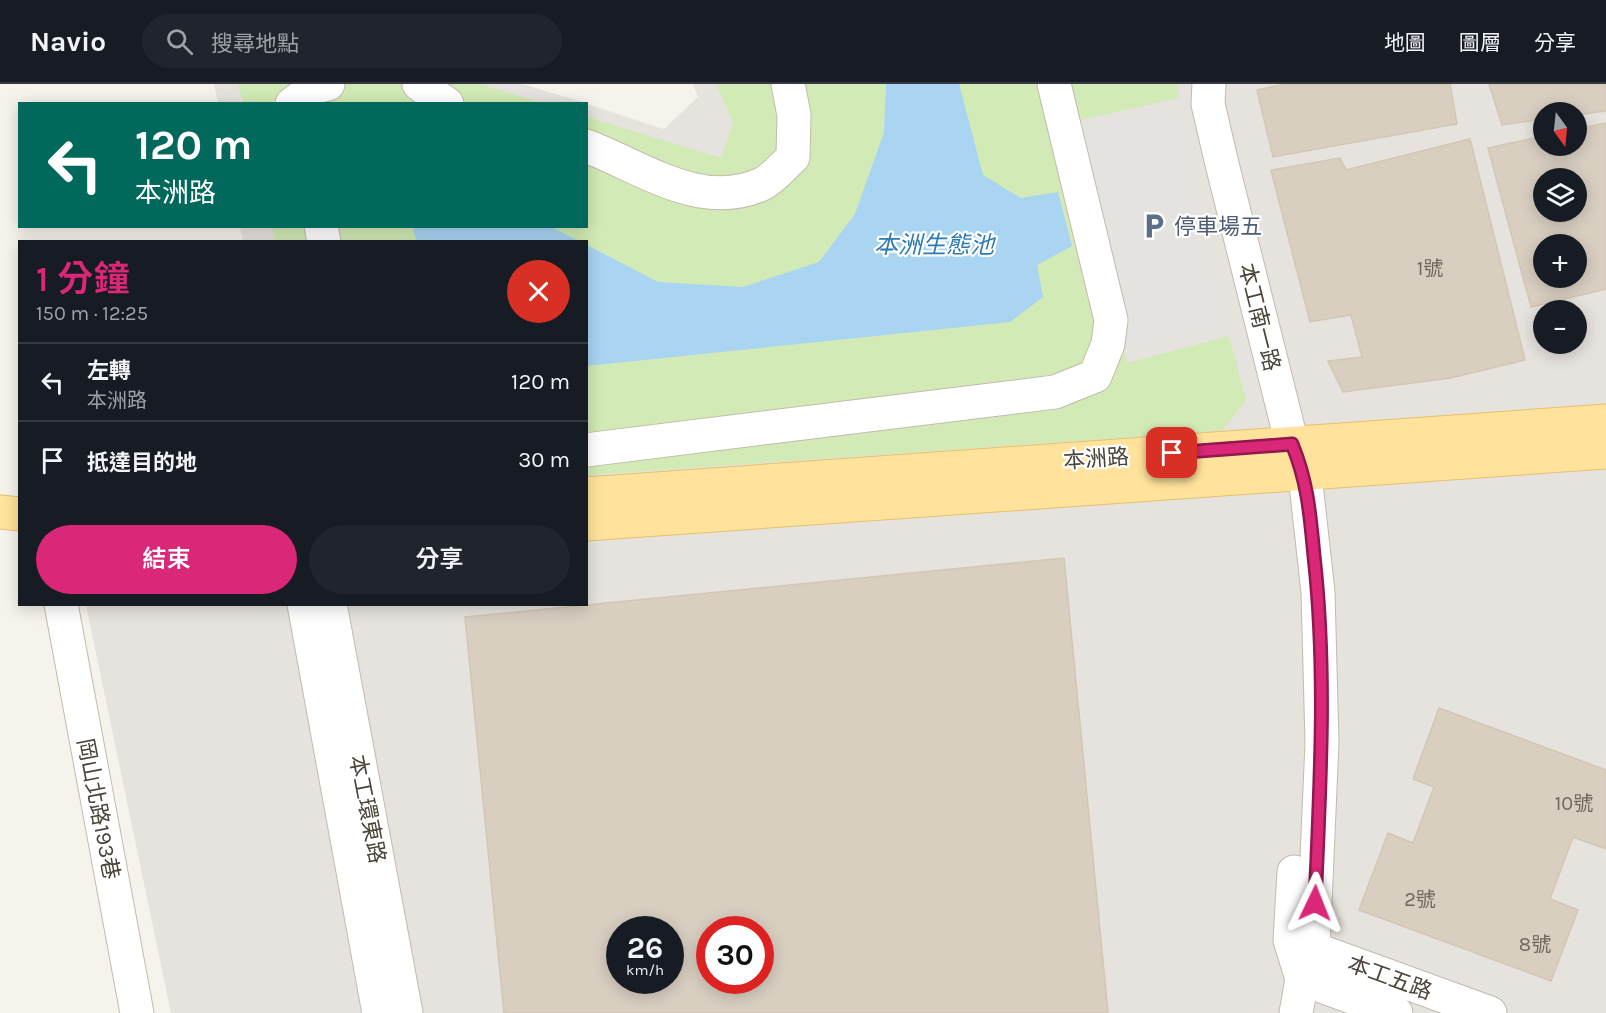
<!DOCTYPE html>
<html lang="zh-TW">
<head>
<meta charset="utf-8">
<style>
	:root { --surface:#171b24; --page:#20242c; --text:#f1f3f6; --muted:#9ea1a6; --line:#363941; --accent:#db2777 }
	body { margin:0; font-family:Karla,"Noto Sans TC",sans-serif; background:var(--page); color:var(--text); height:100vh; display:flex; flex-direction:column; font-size:22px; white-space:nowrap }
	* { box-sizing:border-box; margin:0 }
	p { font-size:20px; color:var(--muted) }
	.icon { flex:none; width:33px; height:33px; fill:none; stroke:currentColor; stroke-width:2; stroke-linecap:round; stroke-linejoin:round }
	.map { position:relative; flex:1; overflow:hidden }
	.details { position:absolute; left:18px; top:156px; width:570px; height:366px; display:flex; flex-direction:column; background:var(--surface); border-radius:0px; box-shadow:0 3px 15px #0003 }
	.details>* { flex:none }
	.banner { position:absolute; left:18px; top:18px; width:570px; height:126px; border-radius:0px; box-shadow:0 3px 15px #0003; background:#00695c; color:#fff; overflow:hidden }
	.needle { width:39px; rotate:165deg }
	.tools { position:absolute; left:1533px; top:18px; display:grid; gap:12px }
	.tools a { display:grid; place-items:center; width:54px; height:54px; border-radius:50%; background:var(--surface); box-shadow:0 3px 15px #0003; font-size:30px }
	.speed { position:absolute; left:606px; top:832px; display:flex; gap:12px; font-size:30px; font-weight:700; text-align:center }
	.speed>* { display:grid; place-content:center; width:78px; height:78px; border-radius:50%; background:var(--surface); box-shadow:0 3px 15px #0003; line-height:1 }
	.speed small { font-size:15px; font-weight:400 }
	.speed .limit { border:9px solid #d22; background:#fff; color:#111 }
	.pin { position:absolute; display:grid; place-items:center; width:51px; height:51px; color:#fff; margin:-26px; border-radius:12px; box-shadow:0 3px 9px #0006 }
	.me { position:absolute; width:66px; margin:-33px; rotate:2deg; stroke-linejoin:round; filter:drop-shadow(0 0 4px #0008) }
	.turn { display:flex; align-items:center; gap:21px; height:126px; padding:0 18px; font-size:27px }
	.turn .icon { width:78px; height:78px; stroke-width:2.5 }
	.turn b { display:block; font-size:42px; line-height:51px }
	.round { display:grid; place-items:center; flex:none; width:63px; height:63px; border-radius:32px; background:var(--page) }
	.headline { display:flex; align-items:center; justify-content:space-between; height:102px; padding:0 18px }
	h1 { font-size:36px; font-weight:600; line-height:45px; color:var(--accent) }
	.action { display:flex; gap:12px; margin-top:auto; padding:12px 18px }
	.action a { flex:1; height:69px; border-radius:36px; background:var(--accent); color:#fff; font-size:24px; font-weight:600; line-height:69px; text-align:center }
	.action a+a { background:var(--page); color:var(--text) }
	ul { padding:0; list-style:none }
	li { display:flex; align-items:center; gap:18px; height:78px; padding:0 18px; border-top:2px solid var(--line) }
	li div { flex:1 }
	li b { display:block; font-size:22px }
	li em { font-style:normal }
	header { display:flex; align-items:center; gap:36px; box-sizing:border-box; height:84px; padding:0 30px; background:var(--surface); border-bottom:2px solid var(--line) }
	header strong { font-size:28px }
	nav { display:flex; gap:33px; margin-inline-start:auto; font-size:21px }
	.search { width:420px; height:54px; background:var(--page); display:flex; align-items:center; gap:15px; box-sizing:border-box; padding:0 21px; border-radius:33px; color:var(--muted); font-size:22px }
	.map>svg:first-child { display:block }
	.industrial { fill:#e6e2dd; fill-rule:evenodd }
	.green { fill:#d2eab5 }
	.parking { fill:#e5e3e0 }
	.water { fill:#a9d4f2 }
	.building { fill:#d8cfc1; stroke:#d3c7b4; stroke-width:1.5; fill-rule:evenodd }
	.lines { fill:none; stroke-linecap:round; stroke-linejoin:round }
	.minor-casing { stroke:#c2bbae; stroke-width:35 }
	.major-casing { stroke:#e6c16a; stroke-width:35 }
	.minor { stroke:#fff; stroke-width:33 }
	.major { stroke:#ffe39c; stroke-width:33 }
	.route-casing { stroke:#8e194d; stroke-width:15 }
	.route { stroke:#db2777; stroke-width:10 }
	.labels { text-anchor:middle; stroke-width:4.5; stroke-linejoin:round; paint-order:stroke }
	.number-label { font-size:20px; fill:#6e675b }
	.service-label { font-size:22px; fill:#4e5e75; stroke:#fff; text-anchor:start }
	.street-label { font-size:22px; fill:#4b4439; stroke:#fff }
	.water-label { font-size:24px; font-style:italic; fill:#2e7ab2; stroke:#fff }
</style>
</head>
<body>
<header>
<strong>Navio</strong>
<div class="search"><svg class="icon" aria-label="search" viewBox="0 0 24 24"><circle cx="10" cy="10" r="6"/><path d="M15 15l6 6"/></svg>搜尋地點</div>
<nav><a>地圖</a><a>圖層</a><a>分享</a></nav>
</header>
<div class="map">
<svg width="1606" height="929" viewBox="0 0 1606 929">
	<rect width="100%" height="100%" fill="#f6f3ec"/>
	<path class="industrial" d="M214 0H522L586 19H218Z
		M693 0H1606V929H171L86 521 586 520V158H243L240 143 586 142 587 20 664 45 698 13ZM1544 28H1576V62H1544ZM1544 94H1576V128H1544ZM1544 160H1576V194H1544ZM1544 226H1576V260H1544ZM620 846H670V897H620ZM710 846H760V897H710Z"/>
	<path class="green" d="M238 0H479L543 19H243Z
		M716 0H1177L1179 14 1071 38 1127 279 1229 252 1246 316 1222 347 587 391 586 158H275L272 143 586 142 587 33 721 74 733 38Z"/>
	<path class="parking" d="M1179 21 1224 243 1131 263 1081 41Z"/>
	<path class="water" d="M886 0H959L983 91 1021 114 1058 108 1072 162 1037 181 1043 213 1010 238 587 282V161L658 198 743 203 819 178 855 130 884 48Z
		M412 143H551L579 157H417Z"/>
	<path class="building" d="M1285 0H1450L1457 40 1273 73 1257 6Z
		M1489 0H1606V27L1576 31V28H1544V35L1502 41Z
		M1606 39V205L1531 223 1488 64 1544 52V62H1576V45ZM1544 94H1576V128H1544ZM1544 160H1576V194H1544Z
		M1470 55 1525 276 1451 294 1343 308 1328 277 1362 273 1351 231 1310 238 1271 86 1340 74 1346 86Z
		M1064 474 1108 929H504L465 533ZM620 846H670V897H620ZM710 846H760V897H710Z
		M1439 624 1606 686V765L1573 753 1550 815 1578 826 1551 897 1359 826 1388 749 1413 759 1434 703 1413 695Z"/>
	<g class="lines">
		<g class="minor-casing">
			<path id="minor" d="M419 0 447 20
				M1209 0 1208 20 1221 76 1292 360 1305 391 1318 508 1322 659 1313 865 1302 895 1296 929
				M292 20 315 3 328 0
				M586 62C642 83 701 128 762 100 773 95 784 81 793 73L794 31 788 0
				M321 142 324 158
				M586 366 1055 308 1095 292 1108 260 1111 236 1054 0
				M61 520 137 929
				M304 520 379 929
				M330 520 406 929
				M1294 788 1290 856 1302 895
				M1292 857 1490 929
				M1302 895 1396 929"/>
		</g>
		<g class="major-casing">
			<path id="major" d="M586 410 1606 337
				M0 428 20 430
				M586 440 1606 368"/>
		</g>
		<use href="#minor" class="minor"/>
		<use href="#major" class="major"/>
	</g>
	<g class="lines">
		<g class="route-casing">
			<path id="route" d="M1172 369 1292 360C1308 399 1310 430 1314 472 1327 587 1320 704 1315 819"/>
		</g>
		<use href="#route" class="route"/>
	</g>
	<defs>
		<g id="parking-bare" transform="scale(2.07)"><path d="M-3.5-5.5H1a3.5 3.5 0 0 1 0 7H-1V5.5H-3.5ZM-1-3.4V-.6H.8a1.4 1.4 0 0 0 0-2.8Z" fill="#5c6f8a" stroke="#fff" stroke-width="2.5" paint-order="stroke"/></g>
	</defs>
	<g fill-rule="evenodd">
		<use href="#parking-bare" x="1154" y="142"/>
	</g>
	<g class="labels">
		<g class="number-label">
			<text x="1430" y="191">1號</text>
			<text x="1574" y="726">10號</text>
			<text x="1420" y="822">2號</text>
			<text x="1535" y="867">8號</text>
		</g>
		<g class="service-label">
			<text x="1174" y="150">停車場五</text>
		</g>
		<g class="street-label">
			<text transform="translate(1260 233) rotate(76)" y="8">本工南一路</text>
			<text transform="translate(1096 374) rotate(-4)" y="8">本洲路</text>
			<text transform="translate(99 725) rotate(79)" y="8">岡山北路193巷</text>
			<text transform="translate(368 725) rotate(79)" y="8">本工環東路</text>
			<text transform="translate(1390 893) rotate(20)" y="8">本工五路</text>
		</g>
		<g class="water-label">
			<text x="934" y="169">本洲生態池</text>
		</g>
	</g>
</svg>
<div class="tools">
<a><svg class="needle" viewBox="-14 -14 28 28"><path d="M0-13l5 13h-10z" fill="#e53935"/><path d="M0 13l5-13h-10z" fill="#9ea1a6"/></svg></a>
<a><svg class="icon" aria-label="layers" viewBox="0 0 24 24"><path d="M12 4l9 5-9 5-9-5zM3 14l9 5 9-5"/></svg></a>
<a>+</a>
<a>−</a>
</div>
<div class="speed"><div>26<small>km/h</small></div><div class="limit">30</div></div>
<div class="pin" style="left:1172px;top:369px;background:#d93025"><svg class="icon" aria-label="arrive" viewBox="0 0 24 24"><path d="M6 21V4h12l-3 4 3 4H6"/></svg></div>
<svg class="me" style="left:1315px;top:819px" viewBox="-20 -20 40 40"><path d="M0-17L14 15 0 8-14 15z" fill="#db2777" stroke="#fff" stroke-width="4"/></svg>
<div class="banner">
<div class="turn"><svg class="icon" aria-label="left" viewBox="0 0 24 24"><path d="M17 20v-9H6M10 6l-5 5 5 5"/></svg><div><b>120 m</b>本洲路</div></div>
</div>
<section class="details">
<div class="headline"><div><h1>1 分鐘</h1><p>150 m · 12:25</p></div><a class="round" style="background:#d93025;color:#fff"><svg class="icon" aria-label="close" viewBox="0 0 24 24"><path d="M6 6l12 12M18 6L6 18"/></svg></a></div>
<ul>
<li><svg class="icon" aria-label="left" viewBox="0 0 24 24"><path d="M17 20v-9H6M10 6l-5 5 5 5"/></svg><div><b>左轉</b><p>本洲路</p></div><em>120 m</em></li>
<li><svg class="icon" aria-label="arrive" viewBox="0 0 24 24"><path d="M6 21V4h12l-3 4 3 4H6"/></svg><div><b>抵達目的地</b></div><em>30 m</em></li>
</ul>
<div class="action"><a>結束</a><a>分享</a></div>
</section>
</div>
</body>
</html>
